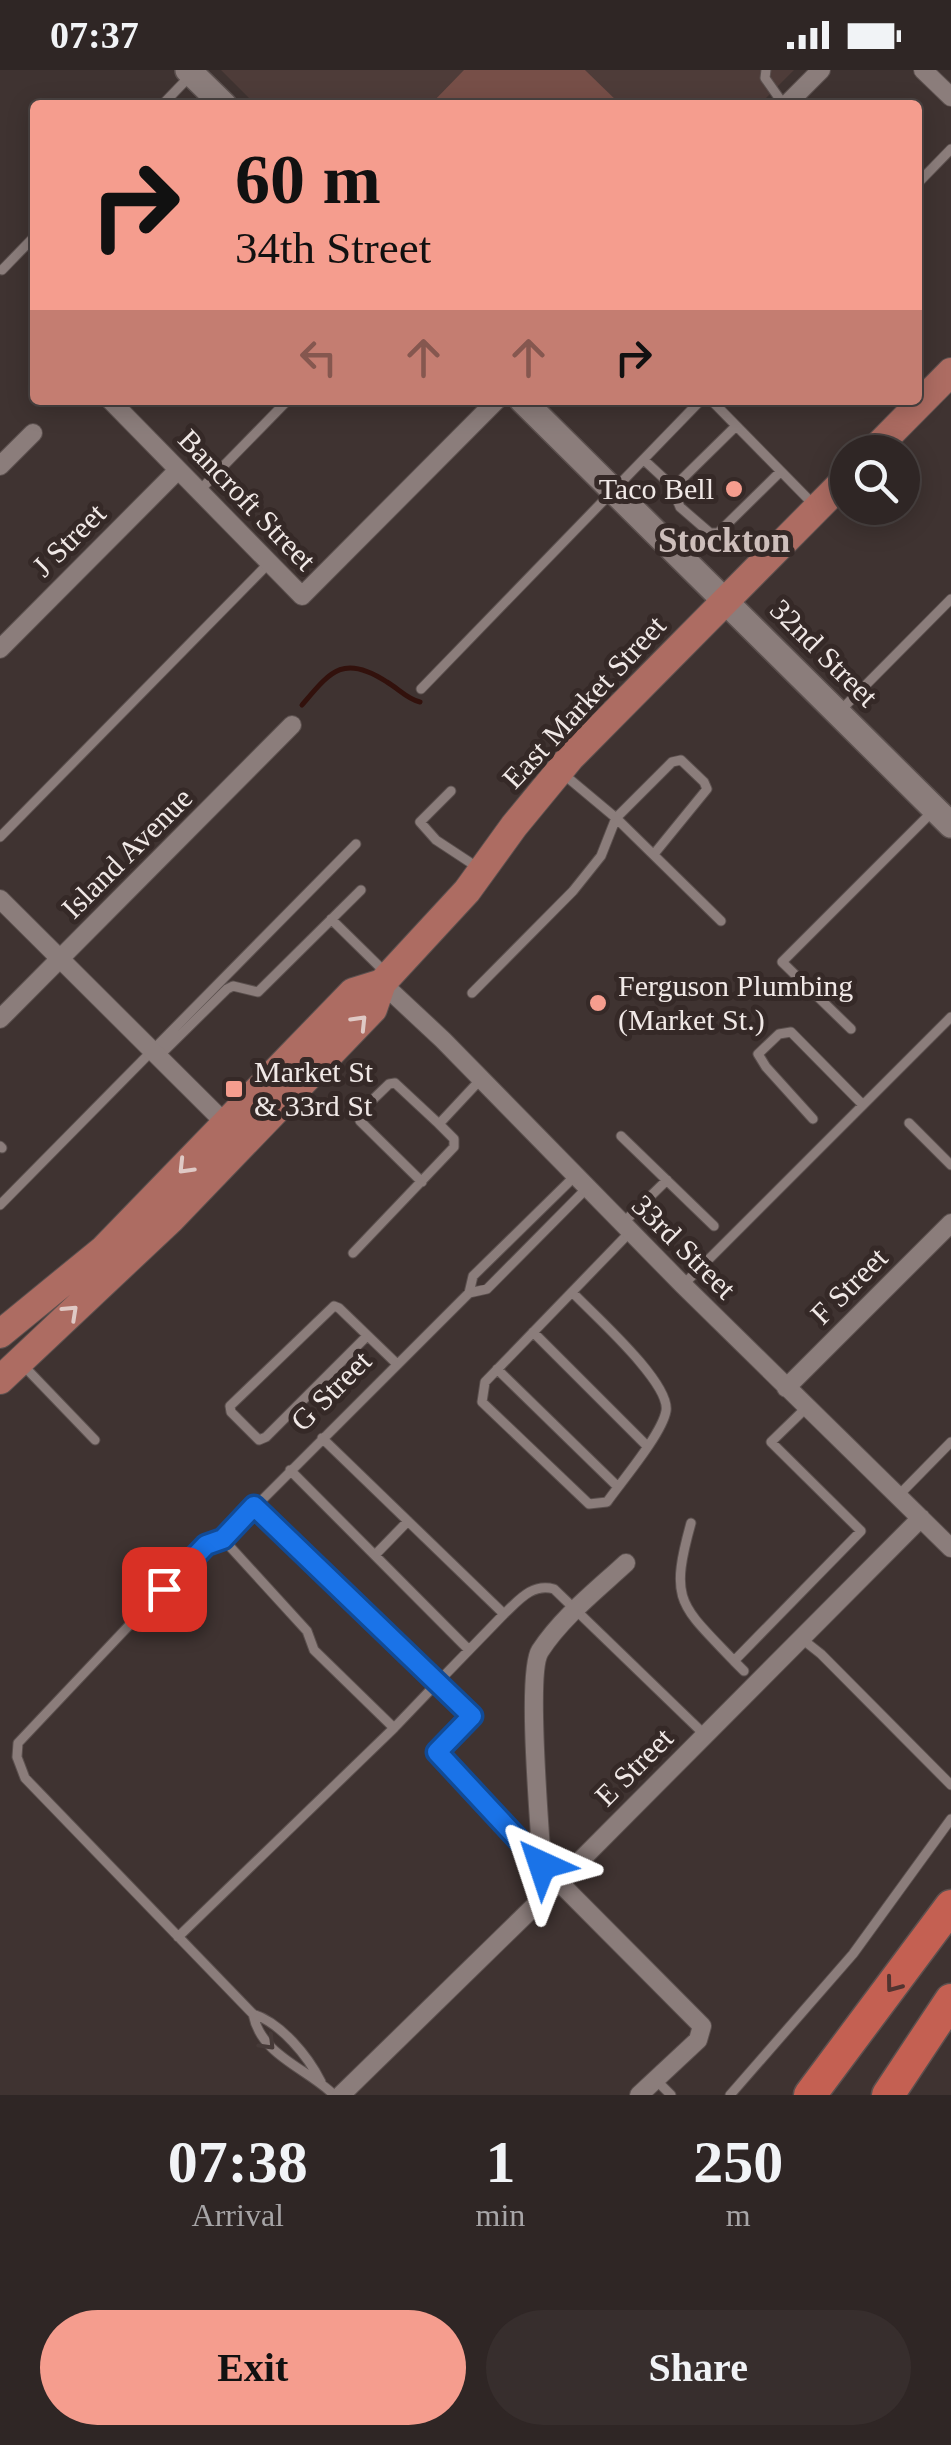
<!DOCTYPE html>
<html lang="en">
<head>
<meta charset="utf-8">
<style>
	:root { --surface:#2f2625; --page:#372e2d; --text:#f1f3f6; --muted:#a7a5a7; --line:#4a4342; --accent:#f59d8e }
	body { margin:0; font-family:"Times New Roman",serif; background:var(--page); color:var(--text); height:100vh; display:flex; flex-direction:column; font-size:38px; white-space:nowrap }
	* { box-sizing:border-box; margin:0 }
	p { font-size:32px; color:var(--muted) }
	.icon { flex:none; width:55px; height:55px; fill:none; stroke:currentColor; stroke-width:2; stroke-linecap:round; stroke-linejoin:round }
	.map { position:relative; height:2025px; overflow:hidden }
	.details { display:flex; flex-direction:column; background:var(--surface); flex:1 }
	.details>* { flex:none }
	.guide { position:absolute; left:30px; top:30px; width:892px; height:305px; border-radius:10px; box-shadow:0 5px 25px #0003,0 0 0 2px var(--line); background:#f59d8e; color:#111; overflow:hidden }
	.buttons { position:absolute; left:830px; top:365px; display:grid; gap:20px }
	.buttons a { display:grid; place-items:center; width:90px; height:90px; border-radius:50%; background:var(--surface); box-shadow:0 5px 25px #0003,0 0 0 2px var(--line); font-size:50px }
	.pin { position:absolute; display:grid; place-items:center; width:85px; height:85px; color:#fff; margin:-42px; border-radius:20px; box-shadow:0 5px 15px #0006 }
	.me { position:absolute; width:110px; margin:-55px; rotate:318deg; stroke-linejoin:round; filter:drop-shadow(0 0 8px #0008) }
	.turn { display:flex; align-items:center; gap:35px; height:210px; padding:0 40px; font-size:45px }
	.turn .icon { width:130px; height:130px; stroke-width:2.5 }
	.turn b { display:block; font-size:70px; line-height:85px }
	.lanes { display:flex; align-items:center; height:95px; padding:0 40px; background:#0003; justify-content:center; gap:50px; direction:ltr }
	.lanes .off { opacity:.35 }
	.eta { display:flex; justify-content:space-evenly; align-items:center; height:170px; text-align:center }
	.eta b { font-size:60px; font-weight:700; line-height:70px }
	.button { display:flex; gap:20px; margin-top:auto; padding:20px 40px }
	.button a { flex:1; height:115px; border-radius:60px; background:var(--accent); color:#111; font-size:40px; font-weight:700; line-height:115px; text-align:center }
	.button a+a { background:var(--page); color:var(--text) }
	.status { display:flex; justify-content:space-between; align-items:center; height:70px; padding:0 50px; background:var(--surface); direction:ltr }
	.status svg { height:28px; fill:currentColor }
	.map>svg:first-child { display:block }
	.built { fill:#4e3c39 }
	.green { fill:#774f48 }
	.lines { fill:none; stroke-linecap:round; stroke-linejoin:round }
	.stream { stroke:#32110c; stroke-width:5 }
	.lane-casing { stroke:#5b504e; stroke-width:11 }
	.street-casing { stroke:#5b504e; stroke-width:20 }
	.secondary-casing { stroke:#5b504e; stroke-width:28 }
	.primary-casing { stroke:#5b504e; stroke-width:30 }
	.highway-casing { stroke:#5b504e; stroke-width:35 }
	.lane { stroke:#8b7d7b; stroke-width:9 }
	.street { stroke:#8b7d7b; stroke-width:18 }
	.secondary { stroke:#8b7d7b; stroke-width:25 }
	.primary { stroke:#ad6c62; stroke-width:28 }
	.highway { stroke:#c46052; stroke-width:32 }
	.oneway { stroke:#dfc9c5 }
	.oneway2 { stroke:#523430 }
	.oneway3 { stroke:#463a38 }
	.route-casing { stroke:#114b97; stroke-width:25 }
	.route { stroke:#1a73e8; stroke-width:18 }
	.poi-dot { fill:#f59d8e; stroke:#352927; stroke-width:4 }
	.labels { text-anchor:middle; stroke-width:10; stroke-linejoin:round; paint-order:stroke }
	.poi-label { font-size:30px; fill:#f0e8e6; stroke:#352927; text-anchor:start }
	.street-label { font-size:30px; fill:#f0e8e6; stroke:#352927 }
	.quarter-label { font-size:35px; font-weight:bold; fill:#cdbebb; stroke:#352927 }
</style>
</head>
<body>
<div class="status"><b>07:37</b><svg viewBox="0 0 49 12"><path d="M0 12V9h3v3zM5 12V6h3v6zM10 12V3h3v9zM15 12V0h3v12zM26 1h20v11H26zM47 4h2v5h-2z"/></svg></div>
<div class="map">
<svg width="951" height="2025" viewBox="0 0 951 2025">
	<rect width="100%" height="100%" fill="#3f3331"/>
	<path class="built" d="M221 0H794L759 35H256Z"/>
	<path class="green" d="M464 0H585L621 35H430Z"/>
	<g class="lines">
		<path class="stream" d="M302 635C330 602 343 583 387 612 399 619 407 629 420 632"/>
		<g class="lane-casing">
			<path id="lane" d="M766 0 765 8 784 35
				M162 35 190 6
				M918 113 951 79
				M2 200 35 166
				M711 330 814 435
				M644 390 671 415 679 412 736 356
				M671 415 680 437 710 463H718L780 402
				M199 421 288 330
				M421 619 701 330
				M840 641 951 529
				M561 702 616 748 721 851
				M451 721 420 752 436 770 480 799
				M0 767 269 493
				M331 849 387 904
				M472 923 573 821 601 786 616 748 672 692 681 690 704 712 707 719 654 784
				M851 959 782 892 933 741
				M159 986 227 919 233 916 258 922 361 820
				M813 1049 766 997 758 984 779 964 791 962 863 1035
				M909 1053 951 1095
				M621 1066 714 1156
				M0 1076 2 1078
				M422 1112 360 1051 361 1041 389 1014 395 1013 439 1054 481 1009
				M0 1135 356 774
				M622 1154 667 1110
				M353 1183 454 1077V1069L439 1054
				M683 1215 951 947
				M572 1222C593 1244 671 1313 666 1341 662 1364 621 1412 607 1432L589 1434 482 1332 485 1312 630 1162
				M469 1223 473 1206 575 1106
				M533 1262 647 1376
				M367 1266 266 1367 259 1370 231 1342 230 1336 334 1236 339 1238 397 1294
				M21 1293 95 1370
				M497 1299 618 1417
				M322 1368 504 1544C519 1530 532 1513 554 1519L704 1664
				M290 1400 469 1580
				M898 1426 951 1372
				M254 1436 439 1611 504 1544
				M691 1453C669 1532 680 1534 734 1591
				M223 1469 469 1223 487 1219 587 1118
				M375 1485 408 1451
				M802 1569 821 1584 951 1715
				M744 1601 734 1591 861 1461 771 1372 806 1338
				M178 1867 394 1658
				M253 1944 25 1708 17 1687 18 1673 205 1475 223 1469 307 1561 314 1580 394 1658 439 1611 472 1646 437 1682 540 1793
				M655 2009 671 2025
				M321 2012C308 1986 281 1953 253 1944 261 1986 307 1998 334 2025
				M730 2025 853 1884 951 1749"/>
		</g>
		<g class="street-casing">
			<path id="street" d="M923 0 951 27
				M786 35 821 0
				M110 330 302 526 497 330
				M0 396 33 363
				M0 579 178 400
				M0 829 230 1058
				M382 913 443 970 683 1215 951 1478
				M0 949 292 655
				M786 1318 951 1153
				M626 1493C598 1519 562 1547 540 1581 526 1603 540 1759 542 1795L702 1956 698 1970 639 2025
				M341 2025 559 1812 921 1448"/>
		</g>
		<g class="secondary-casing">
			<path id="secondary" d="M188 0 224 35
				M522 330 951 755"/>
		</g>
		<g class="primary-casing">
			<path id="primary" d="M872 382 951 302
				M0 1264 104 1179 353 922 382 913
				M0 1310 171 1149 373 939 382 913 467 821 514 756 570 688 848 407"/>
		</g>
		<g class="highway-casing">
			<path id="highway" d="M810 2025 951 1836
				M888 2025 951 1930"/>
		</g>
		<use href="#lane" class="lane"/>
		<use href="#street" class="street"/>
		<use href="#secondary" class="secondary"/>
		<use href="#primary" class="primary"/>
		<use href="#highway" class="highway"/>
	</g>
	<defs><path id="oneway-chevron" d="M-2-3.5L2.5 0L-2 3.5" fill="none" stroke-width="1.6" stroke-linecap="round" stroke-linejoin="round" transform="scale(2.5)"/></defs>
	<g class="oneway">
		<use href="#oneway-chevron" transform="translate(360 952) rotate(-46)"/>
		<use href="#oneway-chevron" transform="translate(185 1097) rotate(134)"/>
		<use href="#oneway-chevron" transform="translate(71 1242) rotate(-43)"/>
	</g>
	<use class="oneway2" href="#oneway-chevron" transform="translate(893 1915) rotate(127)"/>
	<use class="oneway3" href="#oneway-chevron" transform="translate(268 1973) rotate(46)"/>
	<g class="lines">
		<g class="route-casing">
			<path id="route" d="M164 1519 206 1475 223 1469 254 1436 472 1646 437 1682 542 1795"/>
		</g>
		<use href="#route" class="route"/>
	</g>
	<g class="poi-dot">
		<circle cx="734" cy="419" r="10"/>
		<circle cx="598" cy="933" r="10"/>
		<rect x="224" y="1009" width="20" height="20" rx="5"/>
	</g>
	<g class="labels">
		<g class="poi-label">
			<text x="714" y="429" text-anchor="end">Taco Bell</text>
			<text x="618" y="926">Ferguson Plumbing<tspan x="618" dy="34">(Market St.)</tspan></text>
			<text x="254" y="1012">Market St<tspan x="254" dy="34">&amp; 33rd St</tspan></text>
		</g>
		<g class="street-label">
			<text transform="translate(247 430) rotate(46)" y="10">Bancroft Street</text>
			<text transform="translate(69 470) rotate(-45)" y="10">J Street</text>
			<text transform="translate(824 583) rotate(45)" y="10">32nd Street</text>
			<text transform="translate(584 632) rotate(-47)" y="10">East Market Street</text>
			<text transform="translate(127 783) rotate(-45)" y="10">Island Avenue</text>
			<text transform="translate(684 1177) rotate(45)" y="10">33rd Street</text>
			<text transform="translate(849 1216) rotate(-45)" y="10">F Street</text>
			<text transform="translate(331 1321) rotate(-45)" y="10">G Street</text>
			<text transform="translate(634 1697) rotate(-45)" y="10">E Street</text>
		</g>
		<g class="quarter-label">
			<text x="724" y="482">Stockton</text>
		</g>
	</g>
</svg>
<div class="buttons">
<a><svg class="icon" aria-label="search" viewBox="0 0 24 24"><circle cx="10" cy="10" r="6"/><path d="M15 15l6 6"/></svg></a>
</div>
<div class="pin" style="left:164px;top:1519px;background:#d93025"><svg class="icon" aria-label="arrive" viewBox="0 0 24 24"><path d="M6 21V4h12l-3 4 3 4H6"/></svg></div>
<svg class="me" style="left:542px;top:1795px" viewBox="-20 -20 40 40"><path d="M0-17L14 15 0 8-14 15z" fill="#1a73e8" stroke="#fff" stroke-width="4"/></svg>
<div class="guide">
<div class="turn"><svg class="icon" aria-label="right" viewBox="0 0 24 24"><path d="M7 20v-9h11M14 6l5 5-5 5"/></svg><div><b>60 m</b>34th Street</div></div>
<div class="lanes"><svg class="icon off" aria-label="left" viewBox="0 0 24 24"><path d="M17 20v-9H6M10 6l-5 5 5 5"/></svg><svg class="icon off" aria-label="ahead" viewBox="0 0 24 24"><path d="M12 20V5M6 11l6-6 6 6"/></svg><svg class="icon off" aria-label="ahead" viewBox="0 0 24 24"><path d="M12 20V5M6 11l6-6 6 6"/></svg><svg class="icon" aria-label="right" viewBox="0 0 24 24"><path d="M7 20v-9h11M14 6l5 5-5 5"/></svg></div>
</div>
</div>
<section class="details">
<div class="eta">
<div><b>07:38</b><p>Arrival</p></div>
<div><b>1</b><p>min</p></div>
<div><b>250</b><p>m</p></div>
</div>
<div class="button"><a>Exit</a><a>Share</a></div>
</section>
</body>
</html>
